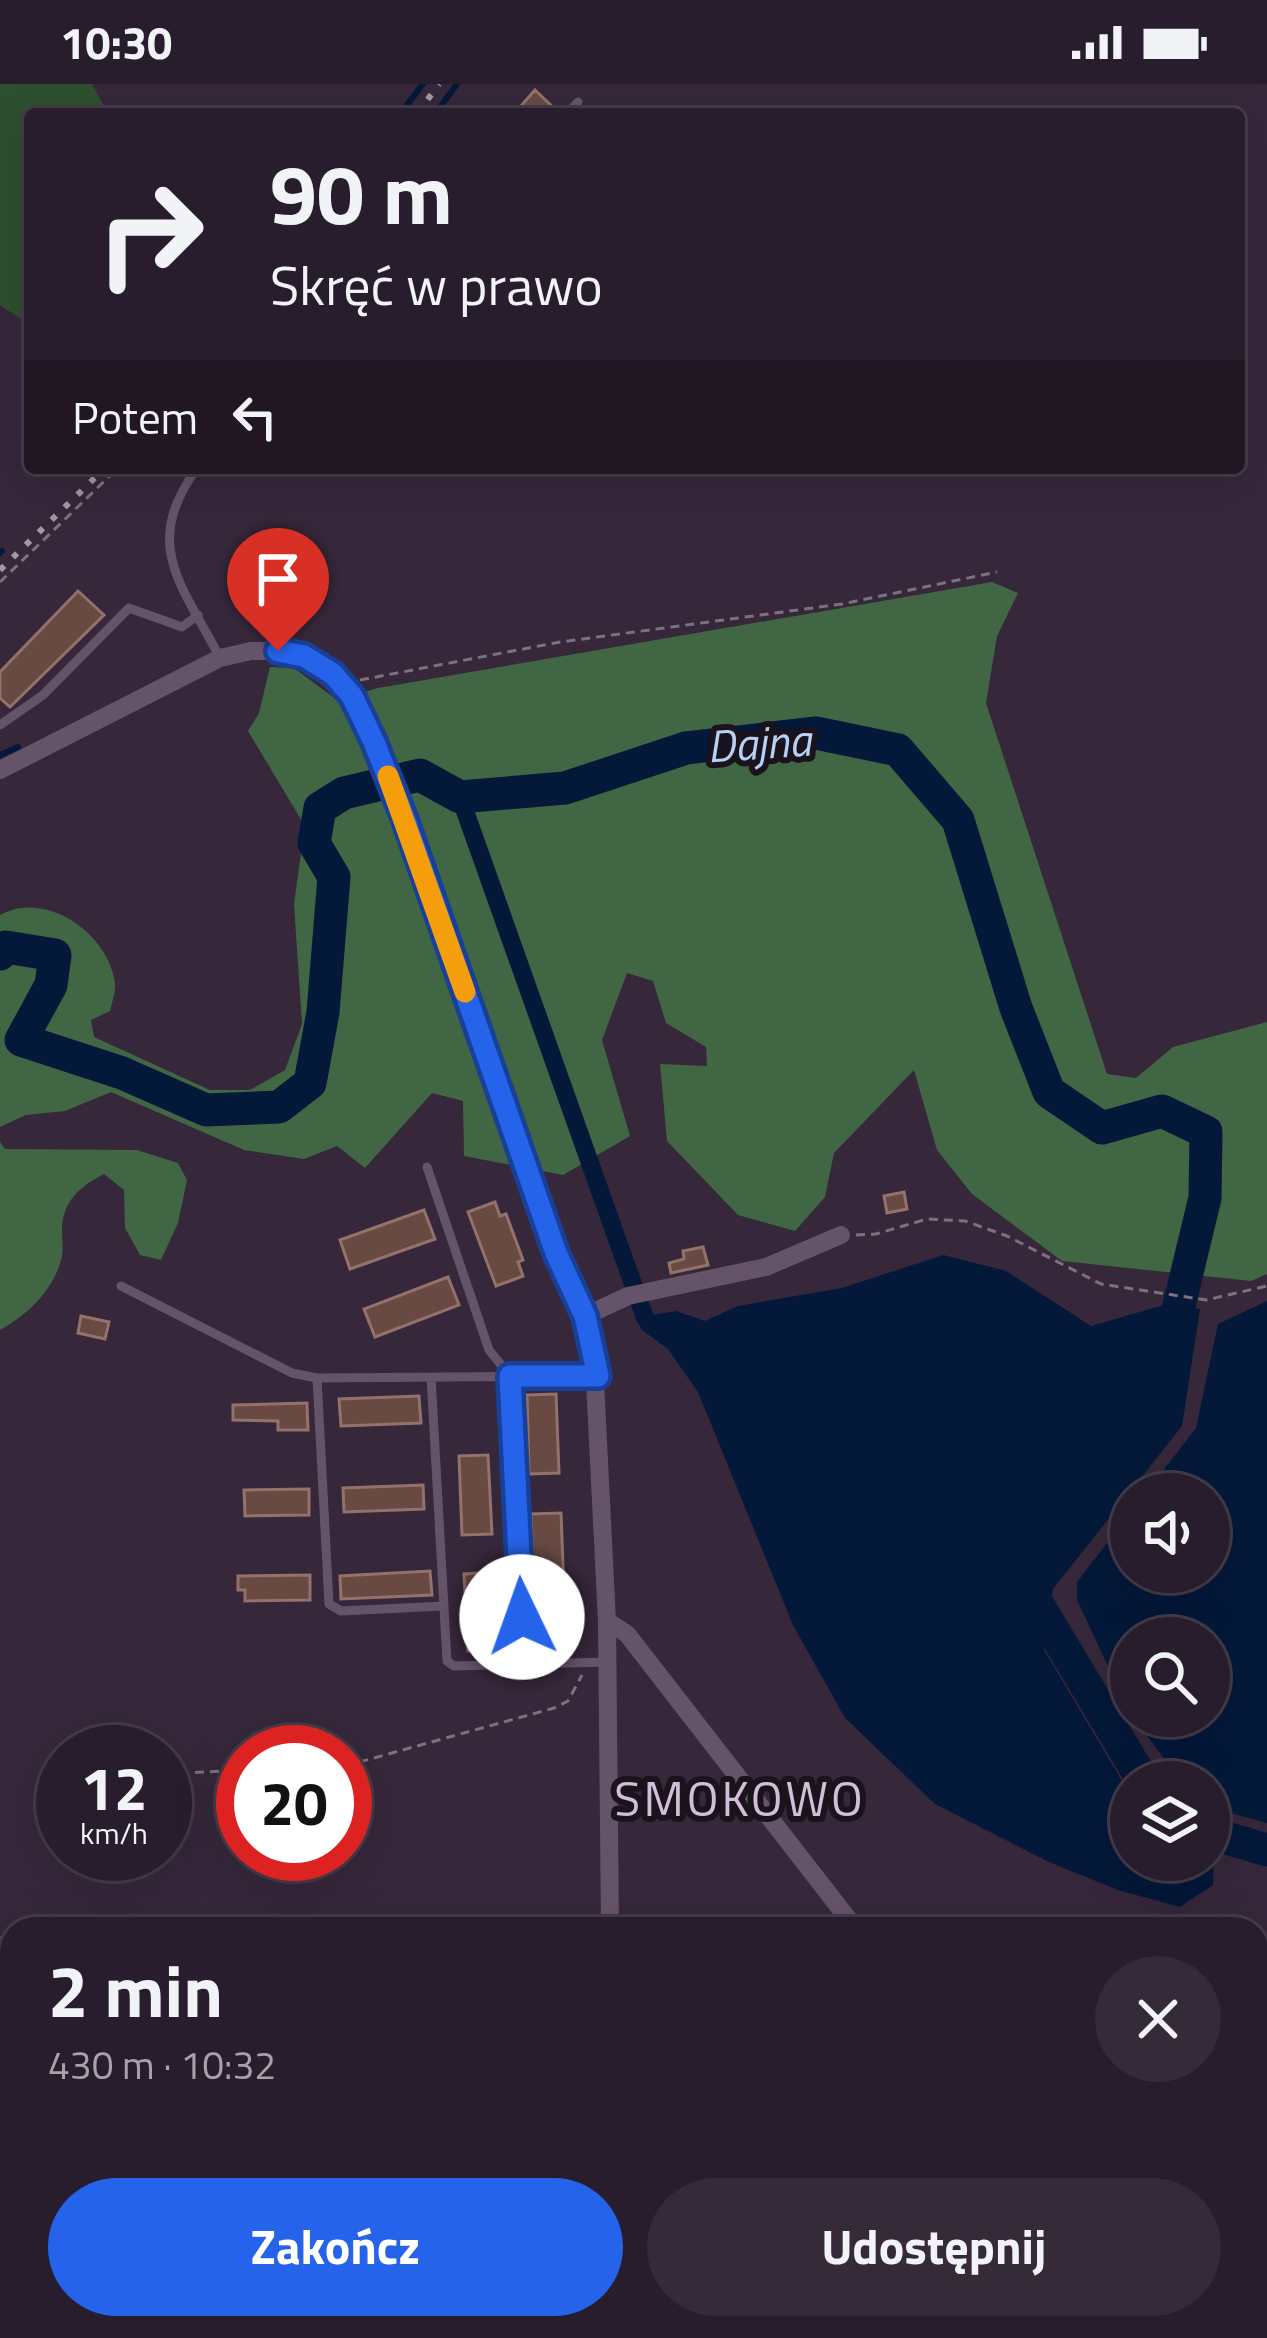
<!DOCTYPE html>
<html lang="pl">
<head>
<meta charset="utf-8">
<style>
	:root { --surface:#281d2c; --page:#342a38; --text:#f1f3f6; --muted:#a5a2a9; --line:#443b48; --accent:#2563eb }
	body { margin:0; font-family:"Titillium Web",sans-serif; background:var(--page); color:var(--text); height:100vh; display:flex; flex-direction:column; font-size:45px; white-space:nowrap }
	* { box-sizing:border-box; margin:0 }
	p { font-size:39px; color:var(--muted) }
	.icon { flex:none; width:66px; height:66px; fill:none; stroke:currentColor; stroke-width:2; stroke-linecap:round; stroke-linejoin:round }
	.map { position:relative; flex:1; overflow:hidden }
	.details { position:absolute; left:0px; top:1833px; width:1269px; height:423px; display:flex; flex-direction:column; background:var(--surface); border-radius:36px 36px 0 0; box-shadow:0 12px 48px #0002,0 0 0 3px var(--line) }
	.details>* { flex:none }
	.guide { position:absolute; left:24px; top:24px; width:1221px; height:366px; border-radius:12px; box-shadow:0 12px 48px #0002,0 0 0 3px var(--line); background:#281d2c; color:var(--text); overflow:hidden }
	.buttons { position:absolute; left:1110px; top:1389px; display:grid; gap:24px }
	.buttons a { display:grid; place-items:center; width:120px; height:120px; border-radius:50%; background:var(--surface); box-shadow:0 12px 48px #0002,0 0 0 3px var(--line); font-size:60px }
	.speed { position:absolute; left:36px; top:1641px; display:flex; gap:24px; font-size:60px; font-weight:700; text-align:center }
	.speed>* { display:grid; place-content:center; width:156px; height:156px; border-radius:50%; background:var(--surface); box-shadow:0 12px 48px #0002,0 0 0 3px var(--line); line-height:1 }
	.speed small { font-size:30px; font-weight:400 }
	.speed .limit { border:18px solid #d22; background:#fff; color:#111 }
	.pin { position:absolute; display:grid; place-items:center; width:102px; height:102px; color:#fff; margin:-123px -51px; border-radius:50% 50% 50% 0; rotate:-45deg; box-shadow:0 0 12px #0007 }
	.pin .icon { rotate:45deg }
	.me { position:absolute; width:132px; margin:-66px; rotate:357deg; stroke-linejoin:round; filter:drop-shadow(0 0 9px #0008) }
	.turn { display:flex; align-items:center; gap:42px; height:252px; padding:0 48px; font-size:54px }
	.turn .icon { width:156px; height:156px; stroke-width:2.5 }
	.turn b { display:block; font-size:84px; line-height:102px }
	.then { display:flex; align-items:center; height:114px; padding:0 48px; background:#0003; gap:24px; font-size:45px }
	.round { display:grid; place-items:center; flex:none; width:126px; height:126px; border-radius:63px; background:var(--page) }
	.headline { display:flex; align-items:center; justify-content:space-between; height:204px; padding:0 48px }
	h1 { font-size:72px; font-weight:700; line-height:90px }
	.button { display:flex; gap:24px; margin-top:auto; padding:24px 48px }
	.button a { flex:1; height:138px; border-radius:72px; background:var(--accent); color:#fff; font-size:48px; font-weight:700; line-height:138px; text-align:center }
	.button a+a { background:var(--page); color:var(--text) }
	.status { display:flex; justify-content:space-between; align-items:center; height:84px; padding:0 60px; background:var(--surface); direction:ltr }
	.status svg { height:33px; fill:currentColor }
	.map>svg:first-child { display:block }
	.green { fill:#2e4f30 }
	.forest { fill:#416644 }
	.water { fill:#041839 }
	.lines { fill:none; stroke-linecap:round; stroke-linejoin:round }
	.stream { stroke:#041839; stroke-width:6 }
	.canal { stroke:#041839; stroke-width:18 }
	.river { stroke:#041839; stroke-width:33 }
	.building { fill:#684a42; stroke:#92726a; stroke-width:3 }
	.path { stroke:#7d7081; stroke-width:3; stroke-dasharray:9 6; stroke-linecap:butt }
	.lane { stroke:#65536a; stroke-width:9 }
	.street { stroke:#65536a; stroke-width:18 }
	.rail { stroke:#a297a6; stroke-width:6; stroke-dasharray:6 12; stroke-linecap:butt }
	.route-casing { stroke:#184099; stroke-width:30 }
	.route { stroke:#2563eb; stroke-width:21 }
	.slow { stroke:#f59e0b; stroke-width:21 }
	.labels { text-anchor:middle; stroke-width:12; stroke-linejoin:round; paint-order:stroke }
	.water-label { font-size:45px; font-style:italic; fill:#b7d0f6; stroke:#1a131c }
	.quarter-label { font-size:48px; letter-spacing:3px; fill:#d2bed8; stroke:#1a131c }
</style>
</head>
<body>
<div class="status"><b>10:30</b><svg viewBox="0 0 49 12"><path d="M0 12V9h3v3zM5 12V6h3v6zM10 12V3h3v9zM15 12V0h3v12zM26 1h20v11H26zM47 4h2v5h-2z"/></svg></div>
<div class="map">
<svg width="1267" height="2254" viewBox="0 0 1267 2254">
	<rect width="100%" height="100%" fill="#36273b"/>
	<path class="green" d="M0 0H92L108 30H30V241L0 221Z"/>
	<path class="forest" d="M992 498 1018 509 997 552 986 619 1107 990 1136 994 1173 963 1267 938V1190L1251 1197 1062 1177 972 1110 937 1066 914 986 834 1069 825 1113 795 1147 738 1131 667 1057 660 980 707 982 706 963 666 939 653 897 627 889 602 956 630 1052 563 1091 464 1072 463 1017 432 1009 365 1084 337 1062 304 1075 244 1066 111 1008 65 1027 26 1031 0 1043V831C46 805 109 850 115 899 116 907 112 918 110 927L91 936 94 953 210 1006H250L285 986 302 940 294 820 305 742 248 647 259 629 270 583 294 584 337 616 378 604Z
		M0 1058 5 1065 137 1066 178 1079 187 1096 178 1139 161 1176 140 1171 125 1144 124 1106 104 1090C79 1103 62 1118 62 1147 62 1156 64 1168 61 1176 53 1207 26 1232 0 1246Z
		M0 1852 12 1853V2244H32L33 2254H0Z
		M546 2244H600V2254H545Z"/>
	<path class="water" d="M943 1171 1006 1187 1091 1242 1164 1221 1200 1225 1182 1342 1053 1505 1044 1566 1131 1712V1776H1209V1768L1214 1770 1213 1801 1180 1823 1118 1806 1049 1778 935 1720 845 1634 793 1541 698 1308 668 1265 642 1246 635 1234 676 1227 705 1237 738 1222 842 1204Z
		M1267 1217V1739L1209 1723V1698H1182L1132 1632H1209V1554H1131V1631L1077 1516V1498L1131 1428V1488H1209V1410H1145L1196 1344 1218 1240Z"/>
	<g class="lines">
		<path class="stream" d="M400 30 423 0
			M435 30 457 0
			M0 469 2 467
			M0 671 18 663"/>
		<path class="canal" d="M460 713 644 1231"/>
		<path class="river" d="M0 870 6 863 55 871 51 901 21 956 122 989 206 1026 279 1023 310 999 323 928 334 793 314 759 320 724 344 709 420 691 460 713 565 704 686 664 816 649 898 666 958 736 1016 924 1049 1008 1102 1044 1162 1027 1206 1048 1205 1114 1168 1267
			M1037 1498 1032 1511 1144 1698
			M1209 1749 1267 1766"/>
	</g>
	<path class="building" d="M535 6 558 28V30H514Z
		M78 507 104 531 10 623 0 614V588Z
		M904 1108 907 1125 887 1129 884 1112Z
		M495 1118 500 1132 506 1130 523 1176 518 1178 523 1192 496 1202 468 1128Z
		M424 1126 435 1155 350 1185 340 1156Z
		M703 1163 708 1181 671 1189 669 1179 684 1175 683 1167Z
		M448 1193 459 1221 375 1253 364 1225Z
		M81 1232 109 1238 105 1255 78 1249Z
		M556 1310 559 1389 529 1390 527 1311Z
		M419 1312 421 1339 341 1342 339 1315Z
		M307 1319 308 1346H278V1337L233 1336V1321Z
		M488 1371 492 1450 462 1451 459 1372Z
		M423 1401 424 1425 344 1428 343 1404Z
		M309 1405V1431L245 1432 244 1406Z
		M561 1429 564 1507 534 1508 531 1430Z
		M430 1487 432 1511 341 1515 340 1492Z
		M494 1488 498 1565 468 1567 464 1490Z
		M310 1491V1516L245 1517V1506H238V1492Z"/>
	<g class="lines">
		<path class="path" d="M0 498 118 384
			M360 596 560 558 842 520 997 488
			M856 1151 876 1150 927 1135 965 1137 1007 1152 1101 1200 1206 1216 1267 1202
			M345 1682 554 1624 568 1617 582 1591
			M165 1690 243 1686
			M37 1706 63 1702"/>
		<path class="lane" d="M567 30 578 18
			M197 384C141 462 182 500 220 574
			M0 641 43 611 129 524 182 543 198 531
			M427 1083 489 1266 510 1292 522 1533
			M121 1202 292 1289 317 1294 593 1292
			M431 1293 447 1577 454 1582 608 1578
			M317 1294 329 1520 341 1527 444 1522"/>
		<path class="street" d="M0 686 220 574 251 567H279L318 579 352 612 374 659 405 736 556 1169 593 1257 607 1537 627 1550 856 1845
			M585 1232 628 1212 766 1183 841 1151
			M607 1537 610 1845
			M616 2244V2254
			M1177 2244 1183 2254"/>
		<path class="rail" d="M417 30 439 0
			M0 486 105 384"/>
	</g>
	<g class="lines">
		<g class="route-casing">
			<path id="route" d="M278 567 304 572 333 590 352 612 374 658 405 736 556 1169 585 1232 598 1292H510L522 1533"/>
		</g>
		<use href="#route" class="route"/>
		<path class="slow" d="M388 692 465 908"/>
	</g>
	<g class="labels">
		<g class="water-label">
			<text transform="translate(759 659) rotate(-4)" y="16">Dajna</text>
		</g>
		<g class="quarter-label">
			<text x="740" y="1732">SMOKOWO</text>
		</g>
	</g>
</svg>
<div class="buttons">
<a><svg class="icon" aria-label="sound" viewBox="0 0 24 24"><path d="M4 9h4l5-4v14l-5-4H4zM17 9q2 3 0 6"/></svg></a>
<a><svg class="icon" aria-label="search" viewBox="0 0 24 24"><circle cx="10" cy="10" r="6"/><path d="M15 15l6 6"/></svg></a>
<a><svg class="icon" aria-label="layers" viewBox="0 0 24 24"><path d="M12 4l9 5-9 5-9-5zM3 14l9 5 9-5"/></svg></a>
</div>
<div class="speed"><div>12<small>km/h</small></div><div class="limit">20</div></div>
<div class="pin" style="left:278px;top:567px;background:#d93025"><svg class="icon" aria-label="arrive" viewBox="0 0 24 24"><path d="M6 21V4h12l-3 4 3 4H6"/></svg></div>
<svg class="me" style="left:522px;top:1533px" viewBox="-20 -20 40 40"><circle r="19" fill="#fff"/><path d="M0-13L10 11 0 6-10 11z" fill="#2563eb"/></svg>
<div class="guide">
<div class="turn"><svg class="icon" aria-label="right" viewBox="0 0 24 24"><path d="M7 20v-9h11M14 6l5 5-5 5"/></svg><div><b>90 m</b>Skręć w prawo</div></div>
<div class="then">Potem<svg class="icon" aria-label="left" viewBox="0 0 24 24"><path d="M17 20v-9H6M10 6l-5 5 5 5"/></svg></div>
</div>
<section class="details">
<div class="headline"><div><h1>2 min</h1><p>430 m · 10:32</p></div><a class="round"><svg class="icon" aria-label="close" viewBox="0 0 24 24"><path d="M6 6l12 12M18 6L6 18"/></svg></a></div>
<div class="button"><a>Zakończ</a><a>Udostępnij</a></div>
</section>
</div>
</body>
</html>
